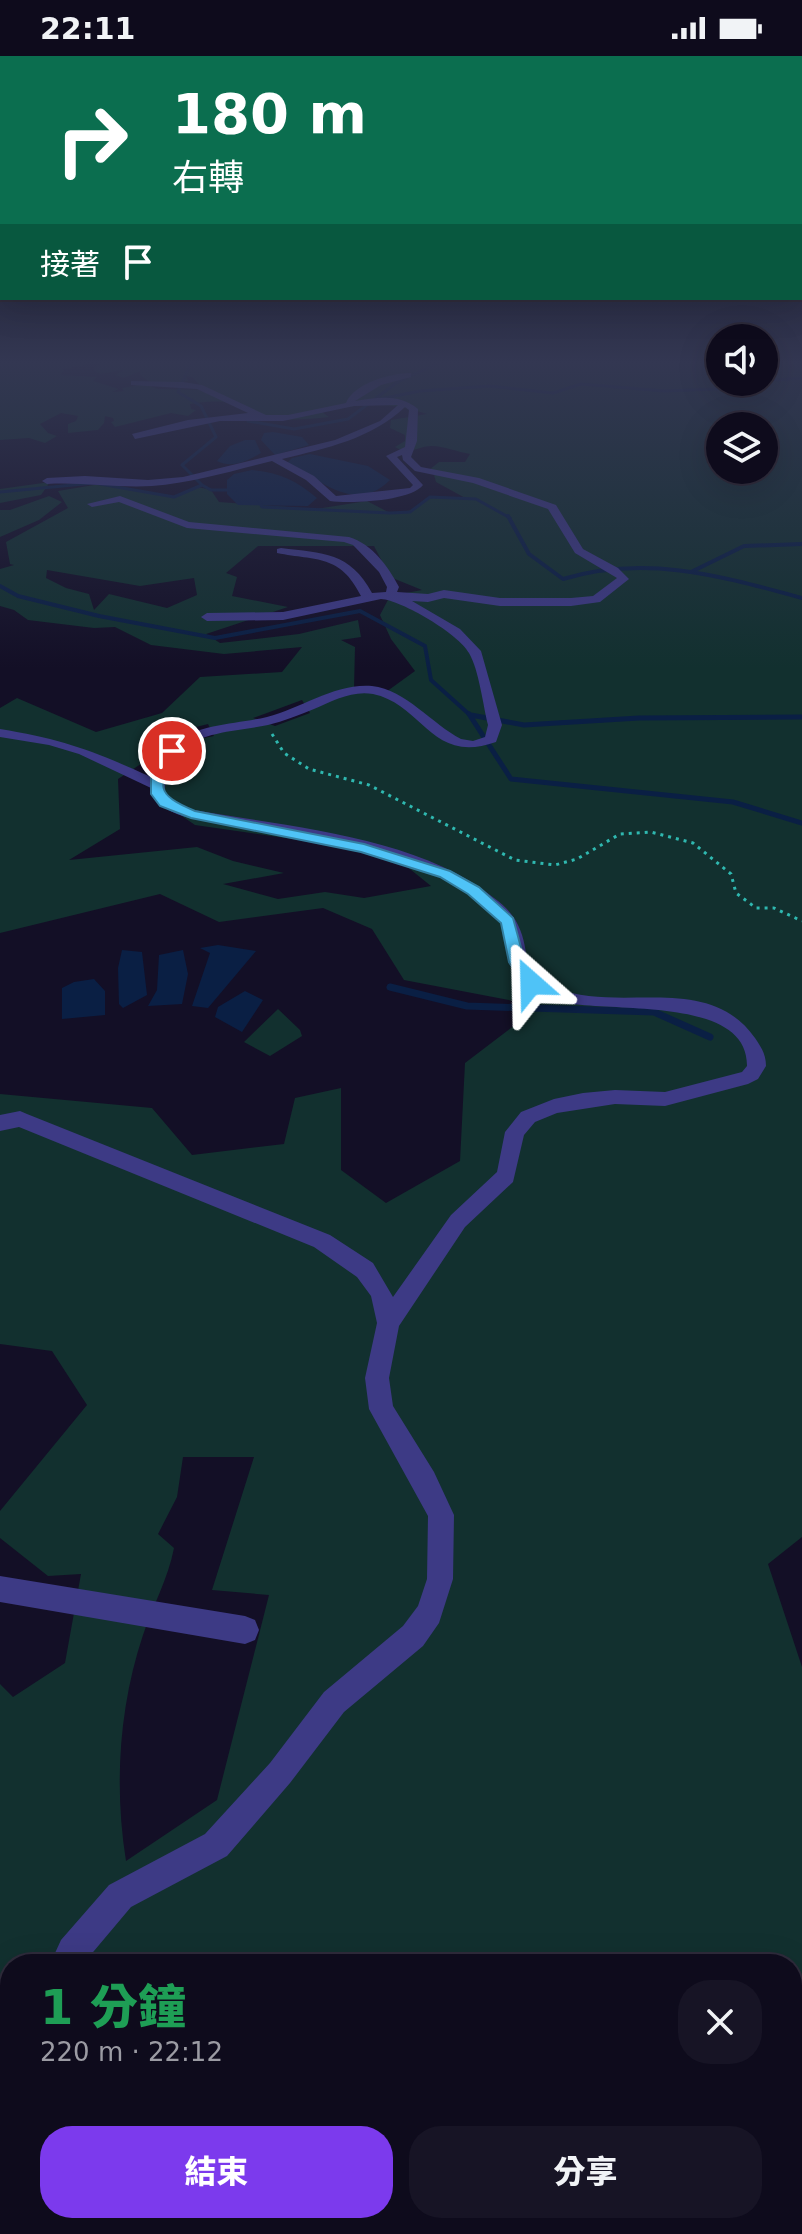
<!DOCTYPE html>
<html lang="zh-TW">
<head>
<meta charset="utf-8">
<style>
	:root { --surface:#0e0b1c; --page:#171425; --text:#f1f3f6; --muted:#9b9ba3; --line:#2e2b3b; --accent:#7c3aed }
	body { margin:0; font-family:"DejaVu Sans","Noto Sans TC",sans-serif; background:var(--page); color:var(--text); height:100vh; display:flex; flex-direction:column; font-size:30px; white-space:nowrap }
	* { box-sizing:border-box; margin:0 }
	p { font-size:26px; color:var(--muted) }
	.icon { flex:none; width:44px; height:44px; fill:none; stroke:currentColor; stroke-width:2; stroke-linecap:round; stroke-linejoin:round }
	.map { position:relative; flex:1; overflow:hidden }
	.panel { position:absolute; left:0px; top:1898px; width:802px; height:280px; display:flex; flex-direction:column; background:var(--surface); border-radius:32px 32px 0 0; box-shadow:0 8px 32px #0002,0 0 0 2px var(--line) }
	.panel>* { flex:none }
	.guide { position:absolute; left:0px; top:0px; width:802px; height:244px; box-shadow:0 8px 32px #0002,0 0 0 2px var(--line); background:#0b6e4f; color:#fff; overflow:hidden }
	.buttons { position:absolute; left:706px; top:268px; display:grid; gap:16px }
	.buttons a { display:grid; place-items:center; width:72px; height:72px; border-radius:50%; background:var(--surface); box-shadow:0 8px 32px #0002,0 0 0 2px var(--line); font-size:40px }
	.pin { position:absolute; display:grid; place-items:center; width:68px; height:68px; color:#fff; margin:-34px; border:4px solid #fff; border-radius:50%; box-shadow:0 2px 8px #0007 }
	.me { position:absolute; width:88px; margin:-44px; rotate:335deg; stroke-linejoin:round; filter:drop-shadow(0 0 6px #0008) }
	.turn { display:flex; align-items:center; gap:28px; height:168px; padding:0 40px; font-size:36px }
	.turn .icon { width:104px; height:104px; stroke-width:2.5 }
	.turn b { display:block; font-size:56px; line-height:68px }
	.then { display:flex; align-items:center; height:76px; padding:0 40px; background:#0003; gap:16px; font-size:30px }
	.round { display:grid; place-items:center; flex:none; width:84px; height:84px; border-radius:32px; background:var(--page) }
	.overview { display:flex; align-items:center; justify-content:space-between; height:136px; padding:0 40px }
	h1 { font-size:48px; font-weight:800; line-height:60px; color:#1e9e55 }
	.primary-button { display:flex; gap:16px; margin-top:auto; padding:16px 40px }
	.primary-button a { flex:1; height:92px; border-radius:32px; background:var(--accent); color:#fff; font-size:32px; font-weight:800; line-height:92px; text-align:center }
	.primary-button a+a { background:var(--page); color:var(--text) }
	.status { display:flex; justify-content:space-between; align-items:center; height:56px; padding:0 40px; background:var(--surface); direction:ltr }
	.status svg { height:22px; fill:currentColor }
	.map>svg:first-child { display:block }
	.green { fill:#12302f; fill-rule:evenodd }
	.water { fill:#0a1f44 }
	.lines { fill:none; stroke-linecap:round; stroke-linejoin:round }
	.stream-far3 { stroke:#0a1f44; stroke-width:3 }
	.stream-far2 { stroke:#0a1f44; stroke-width:4 }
	.stream-far1 { stroke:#0a1f44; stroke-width:5 }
	.stream { stroke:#0a1f44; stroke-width:7 }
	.path { stroke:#2fb8b0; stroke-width:3; stroke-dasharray:3 5; stroke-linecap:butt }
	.minor { fill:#3d3a85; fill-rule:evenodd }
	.route { fill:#4fc3f7; stroke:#337fa1; stroke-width:2 }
</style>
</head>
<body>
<div class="status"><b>22:11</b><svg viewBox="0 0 49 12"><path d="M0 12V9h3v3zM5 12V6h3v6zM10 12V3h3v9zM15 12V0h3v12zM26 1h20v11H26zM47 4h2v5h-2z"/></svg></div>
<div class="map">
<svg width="802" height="2178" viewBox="0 0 802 2178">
	<rect width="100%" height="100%" fill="#130f26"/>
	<path class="green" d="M0 307H94L64 313 61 319 97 321 93 325 119 333 112 336 124 335 122 332 145 328 158 333 205 334 192 321 186 320 188 325 154 329 140 319V315L124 322 116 319 123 314 100 318 93 314 100 307H720V326H764V307H802V1481L768 1508 802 1611V2178H0V1628L13 1641 65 1607 81 1518 48 1520 0 1482V1455L87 1349 52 1295 0 1288V1038L152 1052 192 1099 284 1088 295 1042 341 1032V1114L386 1147 460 1105 465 1007 540 950 404 924 372 873 323 852 219 866 160 838 0 877V652L17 642 96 676 162 657 200 621 282 616 302 591 224 598 151 589 115 571 94 572 28 564 14 554 0 550V513L14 509 10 508 6 486 68 452 58 435 100 428 173 441 198 431 211 434 219 446 316 453 367 445 390 457 413 454 430 441 467 443 436 426 433 415 429 414 439 406H465L470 398C458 396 443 390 432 390 417 390 410 400 395 391L405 385V379L390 372 391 364 427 358C387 345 363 347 322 356L329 361C311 363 289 365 270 362 260 360 251 352 240 349 224 344 207 345 190 348L191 353 196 354 188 360 171 357 115 371 111 366 114 365 113 362 105 360 104 367 98 374 68 377V368L76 365 78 360 61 357 40 368 48 377 57 380 45 387 29 382 0 384ZM720 370H764V414H720ZM258 490H374L390 521 422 534 390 540 380 559 391 583 415 615 386 636 354 633 355 591 341 584 361 581 358 564 299 578 220 587 206 578 288 551 232 540 237 521 226 517ZM47 514 140 530 194 522 197 539 167 552 109 538 94 554 89 538 66 532 46 522ZM302 644 310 657 275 670 253 662ZM208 668 214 680 166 690 164 679ZM147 704 151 739 195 769 390 797 431 830 364 842 325 836 278 843 223 828 284 817 233 805 197 791 69 804 120 773 118 723ZM183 1401H254L212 1534 269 1539 217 1744 126 1805C114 1730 119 1651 143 1579 153 1549 168 1523 174 1492L158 1478 177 1441ZM10 1908H792V2168H10Z
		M50 426 41 439 0 447V433Z
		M49 440 62 446 39 464 0 481V454H10Z
		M278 953 300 974 302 980 270 1000 244 986Z"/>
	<path class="water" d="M273 376 302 381 309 389 275 399 261 384 264 377Z
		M245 384H255L261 397C247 405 233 413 217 405L230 390Z
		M310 398 368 410 390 424C355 459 320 423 287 407L292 402Z
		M252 414C279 416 297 425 317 442L308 450 238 449 227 438V424L234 418Z
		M218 889 256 895 208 952 192 950 210 897 200 892Z
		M122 894 142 896 147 939 123 952 119 948 118 912Z
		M183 894 188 918 182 948 148 950 157 934 159 899Z
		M94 923 105 935V959L62 963V932L74 926Z
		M245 935 263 944 242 976 215 961 218 951Z"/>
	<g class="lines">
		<path class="stream-far3" d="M764 325 802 322
			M380 343 420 335 490 330 553 337 581 328 664 335 717 333 758 326
			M248 365 294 373 348 363 399 325 439 307
			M202 429 211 434H235
			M0 436 94 427 174 441 202 429 182 409 216 381 201 350 178 336 190 309 195 307
			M258 443 262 451 390 457 410 456 430 441 476 443 510 462"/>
		<path class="stream-far2" d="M508 460 529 498 563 523C646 498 721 520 802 542
			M691 516 744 490 802 488
			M0 530 18 540 99 560 215 582 360 555 425 590 431 624 471 660
			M471 659 475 660"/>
		<path class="stream-far1" d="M469 658 511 723 733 746 802 767
			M471 659 524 669 639 662 802 661"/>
		<path class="stream" d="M390 931 467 950 654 956 710 981"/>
		<path class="path" d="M272 678 284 697 309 713 369 729 515 804 555 809 577 803 620 778 651 776 693 787 731 818 736 837 756 852H774L802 865"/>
		<path class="minor" d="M411 317V321L381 329 355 345C380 341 400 338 418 353L417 385 411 401 421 411 479 422 556 449 583 493 618 512 629 523 600 546 571 550H500L444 542 428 546 412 545 460 573 481 595 502 669 496 686C431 709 424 649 373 638 353 634 332 645 314 653 299 659 284 665 268 669 240 675 205 675 181 693 166 705 165 719 165 737L181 750 194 754C288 771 418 780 494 842 504 849 513 858 518 869 532 897 518 917 556 932 619 958 708 915 755 982 761 991 766 998 766 1010L758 1023 748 1028 665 1050 615 1048 557 1057 535 1066 524 1079 513 1126 465 1171 399 1270 389 1322 393 1350 434 1416 454 1459 453 1523 439 1567 423 1590 344 1656 290 1727 227 1800 131 1851 83 1908H50L61 1884 109 1829 205 1778 270 1707 324 1636 403 1570 418 1550 427 1523 428 1460 369 1353 365 1322 377 1267 371 1240 357 1221 314 1191 19 1071 0 1075V1059L20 1055 27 1058 330 1179 373 1207 393 1241 451 1159 497 1116 505 1076 521 1056 554 1043 583 1037 615 1034 665 1036 742 1016 747 1010C748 934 591 961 545 942 523 933 510 915 506 892 505 884 505 875 501 868 495 858 484 850 475 843 393 782 281 784 186 761 172 757 152 748 151 732L79 698 49 689 0 681V673C62 683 94 695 151 721 152 707 161 694 173 686 200 668 237 668 267 661 302 652 335 627 372 630 406 634 432 668 461 683L473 685 485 681 488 669C483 649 479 614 469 597 459 578 401 544 381 543L283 564 207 565 201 561 207 557 283 556 361 540C340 498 317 505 277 497V493L281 492C323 497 350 496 372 537L386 536 387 531 379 516 353 489 344 486 187 472 119 446 92 451 87 448 120 440 189 466 349 481C372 488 388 510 399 531L397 536 428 538 444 534 500 542H571L593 540 617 522 575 497 548 453 473 427 415 415 403 404 402 399 397 401 423 429C411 445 351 448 330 445L306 424 272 405C232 415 193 427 152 430 117 432 82 426 47 428L42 425 47 422 85 420 148 424 183 421 335 384 380 365 398 349 354 350 283 365H220L135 383 132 378 188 364 248 357 197 333 131 329V325L183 326 202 329 266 359H288L346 347C354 327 391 317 411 317ZM405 351 409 354 405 391 386 400 413 429 410 432 336 440 314 420 282 403C327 392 371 383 405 351Z
			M0 1520 245 1560 255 1564 259 1574 255 1584 245 1588 0 1546Z
			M10 2027V2110L0 2115V2031Z"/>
	</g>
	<linearGradient id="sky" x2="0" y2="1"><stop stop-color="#0a0815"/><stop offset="0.5" stop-color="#333752"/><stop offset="1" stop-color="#333752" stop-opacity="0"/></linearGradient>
	<rect width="802" height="612" fill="url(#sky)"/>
	<path class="route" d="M167 692 178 695C157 731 155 738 195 755L364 788 450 815 479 831 513 862 525 906 539 927 536 931H525L509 906 501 867 468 838 440 821 361 796 191 762 160 750 151 738V719Z"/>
</svg>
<div class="buttons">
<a><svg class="icon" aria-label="sound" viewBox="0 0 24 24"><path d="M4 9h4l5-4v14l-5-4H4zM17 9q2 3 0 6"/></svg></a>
<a><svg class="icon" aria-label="layers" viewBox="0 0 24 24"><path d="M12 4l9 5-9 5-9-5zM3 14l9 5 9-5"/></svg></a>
</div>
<div class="pin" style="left:172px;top:695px;background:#d93025"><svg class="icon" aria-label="arrive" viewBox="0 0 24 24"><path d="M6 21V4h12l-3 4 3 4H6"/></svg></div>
<svg class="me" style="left:531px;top:927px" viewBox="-20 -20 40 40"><path d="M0-17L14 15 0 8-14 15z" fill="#4fc3f7" stroke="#fff" stroke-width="4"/></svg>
<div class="guide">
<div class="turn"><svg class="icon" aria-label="right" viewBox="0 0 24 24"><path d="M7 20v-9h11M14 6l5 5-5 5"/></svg><div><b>180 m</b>右轉</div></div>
<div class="then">接著<svg class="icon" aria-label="arrive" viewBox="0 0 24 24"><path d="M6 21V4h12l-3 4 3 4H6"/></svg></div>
</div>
<section class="panel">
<div class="overview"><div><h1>1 分鐘</h1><p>220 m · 22:12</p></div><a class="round"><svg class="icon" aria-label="close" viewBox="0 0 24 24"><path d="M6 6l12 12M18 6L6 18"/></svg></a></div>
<div class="primary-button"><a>結束</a><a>分享</a></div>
</section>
</div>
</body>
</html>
